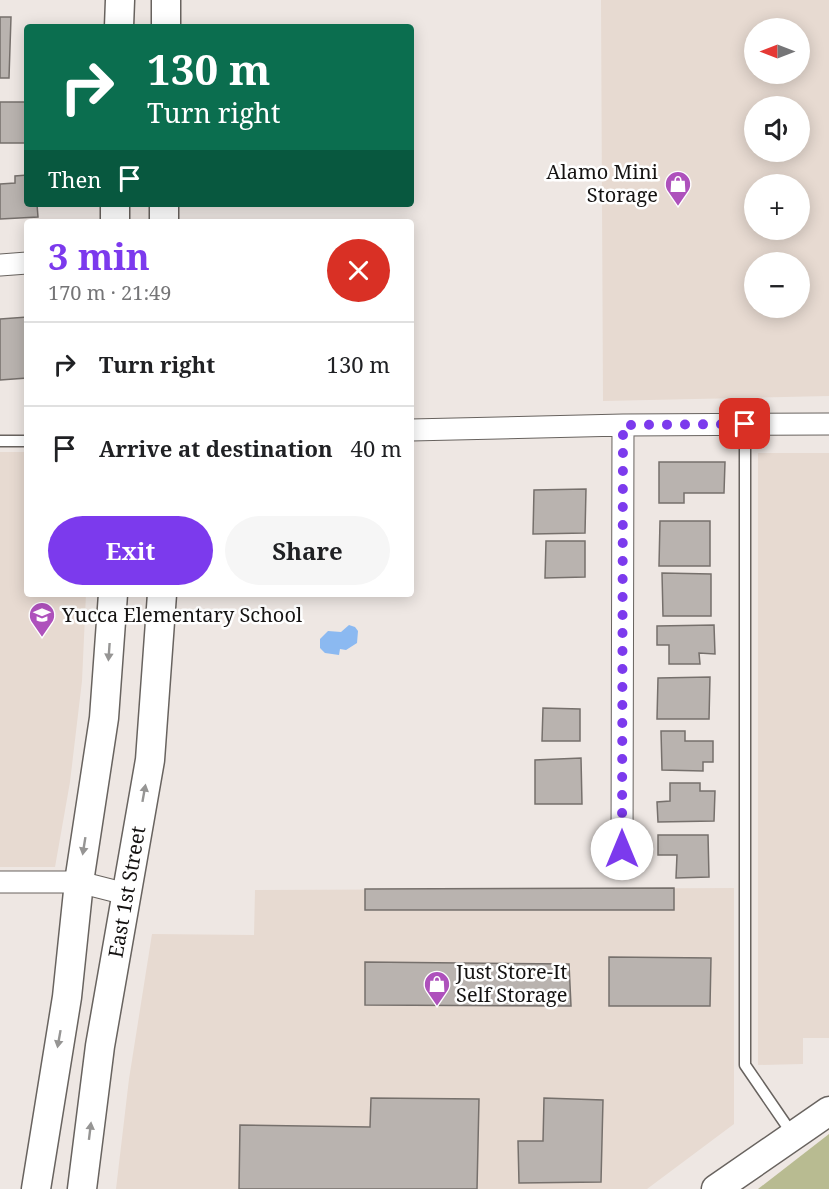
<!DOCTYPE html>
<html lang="en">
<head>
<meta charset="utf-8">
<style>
	:root { --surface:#fff; --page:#f6f6f6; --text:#202124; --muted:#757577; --line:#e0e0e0; --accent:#7c3aed }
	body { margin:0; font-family:"Noto Serif",serif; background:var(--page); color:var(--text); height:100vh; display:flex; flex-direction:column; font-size:22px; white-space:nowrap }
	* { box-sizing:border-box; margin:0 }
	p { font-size:20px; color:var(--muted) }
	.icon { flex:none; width:33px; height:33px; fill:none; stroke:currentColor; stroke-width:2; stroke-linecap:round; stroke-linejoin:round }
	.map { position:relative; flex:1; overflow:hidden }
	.panel { position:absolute; left:24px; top:219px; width:390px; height:378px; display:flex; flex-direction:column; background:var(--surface); border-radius:6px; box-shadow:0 3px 15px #0003 }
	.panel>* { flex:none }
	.hud { position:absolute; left:24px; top:24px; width:390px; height:183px; border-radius:6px; box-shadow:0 3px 15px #0003; background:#0b6e4f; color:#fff; overflow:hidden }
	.needle { width:39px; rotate:270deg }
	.fabs { position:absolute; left:744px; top:18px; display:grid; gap:12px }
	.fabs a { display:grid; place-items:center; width:66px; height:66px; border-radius:50%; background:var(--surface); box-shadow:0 3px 15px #0003; font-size:30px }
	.pin { position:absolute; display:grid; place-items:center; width:51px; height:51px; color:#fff; margin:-26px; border-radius:12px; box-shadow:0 3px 9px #0006 }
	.me { position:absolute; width:66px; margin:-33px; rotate:0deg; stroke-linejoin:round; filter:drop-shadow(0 0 4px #0008) }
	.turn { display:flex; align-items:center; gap:21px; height:126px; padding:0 24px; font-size:27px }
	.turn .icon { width:78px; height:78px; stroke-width:2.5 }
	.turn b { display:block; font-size:42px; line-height:51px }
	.then { display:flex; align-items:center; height:57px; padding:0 24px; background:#0003; gap:12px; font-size:22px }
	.round { display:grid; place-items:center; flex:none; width:63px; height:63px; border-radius:32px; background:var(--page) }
	.summary { display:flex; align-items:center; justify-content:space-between; height:102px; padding:0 24px }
	h1 { font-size:36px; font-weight:700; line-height:45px; color:var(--accent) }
	.button { display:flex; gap:12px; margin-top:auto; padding:12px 24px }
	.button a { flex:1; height:69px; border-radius:36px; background:var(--accent); color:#fff; font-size:24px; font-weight:700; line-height:69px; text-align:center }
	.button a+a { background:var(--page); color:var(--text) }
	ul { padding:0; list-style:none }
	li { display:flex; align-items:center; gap:18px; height:84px; padding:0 24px; border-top:2px solid var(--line) }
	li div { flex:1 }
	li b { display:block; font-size:22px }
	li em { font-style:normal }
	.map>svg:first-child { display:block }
	.built { fill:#e7dad1; fill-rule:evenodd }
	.green { fill:#b8bb91 }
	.water { fill:#8bb9f1 }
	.building { fill:#b9b3af; stroke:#76706c; stroke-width:1.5 }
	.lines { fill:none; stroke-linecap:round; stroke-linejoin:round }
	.lane-casing { stroke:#68635f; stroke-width:13 }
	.street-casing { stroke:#68635f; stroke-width:23 }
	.secondary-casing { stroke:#68635f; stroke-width:31 }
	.lane { stroke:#fff; stroke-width:10 }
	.street { stroke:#fff; stroke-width:21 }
	.secondary { stroke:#fff; stroke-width:28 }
	.oneway { fill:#969594 }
	.route { stroke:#7c3aed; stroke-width:10; stroke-dasharray:0 18 }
	.labels { text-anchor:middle; stroke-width:5; stroke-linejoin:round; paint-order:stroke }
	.poi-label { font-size:20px; fill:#151312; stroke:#fff; text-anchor:start }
	.street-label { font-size:20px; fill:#151312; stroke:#fff }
</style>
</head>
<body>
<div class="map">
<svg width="829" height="1189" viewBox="0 0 829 1189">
	<rect width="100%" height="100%" fill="#eee7e3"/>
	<path class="built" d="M601 0H829V396L603 401ZM754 28H800V74H754ZM754 106H800V152H754ZM754 184H800V230H754ZM754 262H800V308H754Z
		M0 452H27V594H86L82 681 70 782 55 867H0Z
		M758 453H829V1038H803V1064L758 1065Z
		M734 888V1124L647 1189H116L129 1079 152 934 254 935 255 890Z"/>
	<path class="green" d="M829 1134V1189H758Z"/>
	<path class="water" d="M349 625 355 627 358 631 357 643 346 650 340 649 339 655 325 653 320 648V639L328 631 341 632Z"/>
	<path class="building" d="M0 17H11L9 78H0Z
		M0 102H27V143H0Z
		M27 175V204H37L38 217 0 219V184L15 183V176Z
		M27 317V378L0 380V319Z
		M659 462H725L724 493H684V503H659Z
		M586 489 585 533 533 534 534 490Z
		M660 521H710V566H659Z
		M546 541H585V577L545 578Z
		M662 573 711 574V616H663Z
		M714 625 715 654 699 653 700 664H669V645H657V626Z
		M710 677 709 719H657L658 678Z
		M543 708 580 709V741H542Z
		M661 731H685V741H713V762H703V771L662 770Z
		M581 758 582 804H535V760Z
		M670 783H700V791H715L714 821 658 822 657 802 670 801Z
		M658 835H708L709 877 676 878 677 855H658Z
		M674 888V910H365V889Z
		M609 957 711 958 710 1006H609Z
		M365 962 569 964 571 1006 365 1005Z
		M371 1098 479 1099 477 1189H239L240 1125 370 1127Z
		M544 1098 603 1100 601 1182 519 1183 518 1141H543Z"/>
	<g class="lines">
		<g class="lane-casing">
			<path id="lane" d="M745 424V1065L793 1135
				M0 441H27"/>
		</g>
		<g class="street-casing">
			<path id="street" d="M0 265 27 263
				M411 430 623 425 829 424
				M622 849 623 425
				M0 882H79L126 894"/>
		</g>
		<g class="secondary-casing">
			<path id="secondary" d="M119 27 120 0
				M166 27V0
				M115 222V204
				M164 222V204
				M36 1189 67 997 79 882 104 718 113 594
				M82 1189 100 1046 150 760 162 594
				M716 1189 829 1111"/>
		</g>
		<use href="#lane" class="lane"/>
		<use href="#street" class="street"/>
		<use href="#secondary" class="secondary"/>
	</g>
	<defs><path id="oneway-solid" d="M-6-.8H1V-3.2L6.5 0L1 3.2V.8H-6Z" transform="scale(1.5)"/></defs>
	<g class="oneway">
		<use href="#oneway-solid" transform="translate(109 652) rotate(94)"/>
		<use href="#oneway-solid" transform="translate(144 793) rotate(-80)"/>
		<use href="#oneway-solid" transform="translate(84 846) rotate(99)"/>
		<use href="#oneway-solid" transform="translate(59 1039) rotate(100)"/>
		<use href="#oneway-solid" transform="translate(90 1131) rotate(-83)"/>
	</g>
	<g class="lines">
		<path class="route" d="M622 849 623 425 745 424"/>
	</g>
	<defs>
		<g id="shop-pin" transform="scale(1.35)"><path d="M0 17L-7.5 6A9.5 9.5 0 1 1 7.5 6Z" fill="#ae51bc" stroke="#fff"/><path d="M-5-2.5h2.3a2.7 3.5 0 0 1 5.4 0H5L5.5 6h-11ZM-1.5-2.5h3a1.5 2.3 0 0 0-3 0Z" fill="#fff"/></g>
		<g id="school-pin" transform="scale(1.35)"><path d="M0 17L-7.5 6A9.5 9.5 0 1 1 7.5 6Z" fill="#ae51bc" stroke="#fff"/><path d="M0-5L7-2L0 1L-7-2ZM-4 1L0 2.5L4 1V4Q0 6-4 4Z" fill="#fff"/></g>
	</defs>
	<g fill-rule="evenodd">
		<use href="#shop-pin" x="678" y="184"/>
		<use href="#school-pin" x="42" y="615"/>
		<use href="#shop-pin" x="437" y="984"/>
	</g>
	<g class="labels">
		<g class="poi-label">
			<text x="658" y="179" text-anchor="end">Alamo Mini<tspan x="658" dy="23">Storage</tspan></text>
			<text x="62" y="622">Yucca Elementary School</text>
			<text x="456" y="979">Just Store-It<tspan x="456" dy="23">Self Storage</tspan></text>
		</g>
		<g class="street-label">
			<text transform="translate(127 892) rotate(-80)" y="7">East 1st Street</text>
		</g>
	</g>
</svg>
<div class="fabs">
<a><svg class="needle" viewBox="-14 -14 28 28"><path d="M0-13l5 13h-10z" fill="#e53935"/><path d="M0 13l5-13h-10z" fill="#757577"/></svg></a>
<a><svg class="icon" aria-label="sound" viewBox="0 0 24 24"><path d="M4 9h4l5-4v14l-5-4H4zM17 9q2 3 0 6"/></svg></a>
<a>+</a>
<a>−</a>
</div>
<div class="pin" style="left:745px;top:424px;background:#d93025"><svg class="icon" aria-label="arrive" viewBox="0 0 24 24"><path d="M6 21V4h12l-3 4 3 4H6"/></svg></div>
<svg class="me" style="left:622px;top:849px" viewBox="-20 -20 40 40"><circle r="19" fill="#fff"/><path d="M0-13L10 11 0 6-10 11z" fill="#7c3aed"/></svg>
<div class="hud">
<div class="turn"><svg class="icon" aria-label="right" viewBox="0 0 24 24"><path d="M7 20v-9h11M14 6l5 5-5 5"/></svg><div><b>130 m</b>Turn right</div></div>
<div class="then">Then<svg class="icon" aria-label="arrive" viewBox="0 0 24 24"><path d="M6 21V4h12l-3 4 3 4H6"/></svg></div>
</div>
<section class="panel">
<div class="summary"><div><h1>3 min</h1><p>170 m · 21:49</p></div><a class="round" style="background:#d93025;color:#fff"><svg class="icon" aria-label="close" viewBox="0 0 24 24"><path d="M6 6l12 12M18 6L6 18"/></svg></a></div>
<ul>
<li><svg class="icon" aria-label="right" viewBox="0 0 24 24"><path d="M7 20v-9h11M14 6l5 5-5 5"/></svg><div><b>Turn right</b></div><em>130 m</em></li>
<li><svg class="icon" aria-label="arrive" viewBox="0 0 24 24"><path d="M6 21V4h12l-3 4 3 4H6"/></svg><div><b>Arrive at destination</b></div><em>40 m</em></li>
</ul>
<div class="button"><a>Exit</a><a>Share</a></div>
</section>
</div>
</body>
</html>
